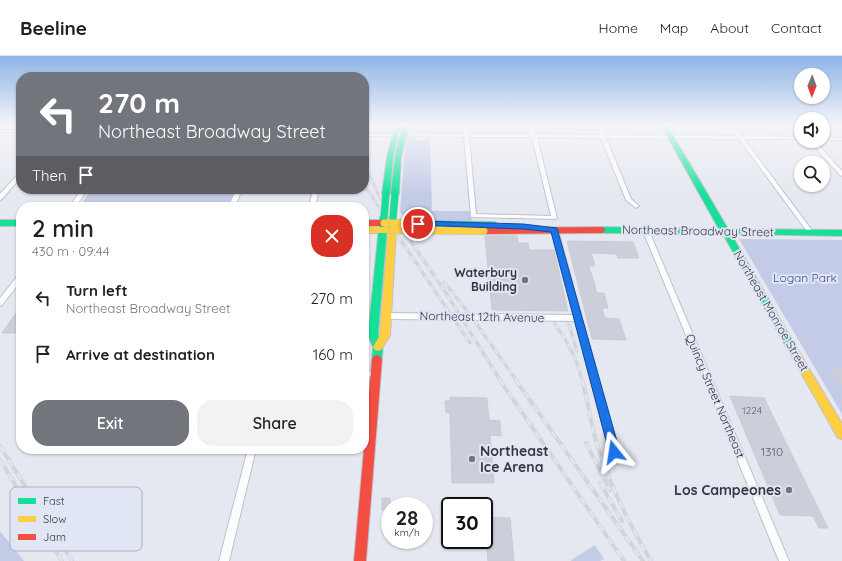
<!DOCTYPE html>
<html lang="en">
<head>
<meta charset="utf-8">
<style>
	:root { --surface:#fff; --page:#f2f2f2; --text:#202124; --muted:#757577; --line:#e0e0e0; --accent:#73757c }
	body { margin:0; font-family:Quicksand,sans-serif; background:var(--page); color:var(--text); height:100vh; display:flex; flex-direction:column; font-size:15px; white-space:nowrap }
	* { box-sizing:border-box; margin:0 }
	p { font-size:13px; color:var(--muted) }
	.icon { flex:none; width:22px; height:22px; fill:none; stroke:currentColor; stroke-width:2; stroke-linecap:round; stroke-linejoin:round }
	.map { position:relative; flex:1; overflow:hidden }
	.side { position:absolute; left:16px; top:146px; width:353px; height:252px; display:flex; flex-direction:column; background:var(--surface); border-radius:16px; box-shadow:0 1px 3px #0004 }
	.side>* { flex:none }
	.hud { position:absolute; left:16px; top:16px; width:353px; height:122px; border-radius:16px; box-shadow:0 1px 3px #0004; background:#73757c; color:#fff; overflow:hidden }
	.needle { width:26px; rotate:181deg }
	.fabs { position:absolute; left:794px; top:12px; display:grid; gap:8px }
	.fabs a { display:grid; place-items:center; width:36px; height:36px; border-radius:50%; background:var(--surface); box-shadow:0 1px 3px #0004; font-size:20px }
	.speed { position:absolute; left:381px; top:441px; display:flex; gap:8px; font-size:20px; font-weight:700; text-align:center }
	.speed>* { display:grid; place-content:center; width:52px; height:52px; border-radius:50%; background:var(--surface); box-shadow:0 1px 3px #0004; line-height:1 }
	.speed small { font-size:10px; font-weight:400 }
	.speed .limit { border:2px solid #111; border-radius:6px; background:#fff; color:#111 }
	.pin { position:absolute; display:grid; place-items:center; width:34px; height:34px; color:#fff; margin:-17px; border:2px solid #fff; border-radius:50%; box-shadow:0 1px 4px #0007 }
	.me { position:absolute; width:44px; margin:-22px; rotate:345deg; stroke-linejoin:round; filter:drop-shadow(0 0 3px #0008) }
	.turn { display:flex; align-items:center; gap:14px; height:84px; padding:0 16px; font-size:18px }
	.turn .icon { width:52px; height:52px; stroke-width:2.5 }
	.turn b { display:block; font-size:28px; line-height:34px }
	.then { display:flex; align-items:center; height:38px; padding:0 16px; background:#0003; gap:8px; font-size:15px }
	.round { display:grid; place-items:center; flex:none; width:42px; height:42px; border-radius:16px; background:var(--page) }
	.summary { display:flex; align-items:center; justify-content:space-between; height:68px; padding:0 16px }
	h1 { font-size:24px; font-weight:600; line-height:30px }
	.action { display:flex; gap:8px; margin-top:auto; padding:8px 16px }
	.action a { flex:1; height:46px; border-radius:16px; background:var(--accent); color:#fff; font-size:16px; font-weight:600; line-height:46px; text-align:center }
	.action a+a { background:var(--page); color:var(--text) }
	ul { padding:0; list-style:none }
	li { display:flex; align-items:center; gap:12px; height:56px; padding:0 16px }
	li div { flex:1 }
	li b { display:block; font-size:15px }
	li em { font-style:normal }
	header { display:flex; align-items:center; gap:24px; box-sizing:border-box; height:56px; padding:0 20px; background:var(--surface); border-bottom:1px solid var(--line) }
	header strong { font-size:19px }
	nav { display:flex; gap:22px; margin-inline-start:auto; font-size:14px }
	.map>svg:first-child { display:block }
	.green { fill:#c4cbe7 }
	.building { fill:#cccfda; stroke:#c9cbd2 }
	.lines { fill:none; stroke-linecap:round; stroke-linejoin:round }
	.street-casing { stroke:#bfc1c8; stroke-width:2 }
	.fast-casing { stroke:#bfc1c8; stroke-width:2 }
	.slow-casing { stroke:#bfc1c8; stroke-width:2 }
	.jam-casing { stroke:#bfc1c8; stroke-width:2 }
	.street { fill:#fbfcfd; fill-rule:evenodd }
	.fast { fill:#16e098; fill-rule:evenodd }
	.slow { fill:#ffcf43; fill-rule:evenodd }
	.jam { fill:#f24e42; fill-rule:evenodd }
	.rail-far2-casing { stroke:#d2d4d6; stroke-width:2.5 }
	.rail-far1-casing { stroke:#d2d4d6; stroke-width:3.5 }
	.rail-casing { stroke:#d2d4d6; stroke-width:4 }
	.rail-far2 { stroke:#e1e6f5; stroke-width:1.5; stroke-dasharray:4.5; stroke-linecap:butt }
	.rail-far1 { stroke:#e1e6f5; stroke-width:2; stroke-dasharray:6; stroke-linecap:butt }
	.rail { stroke:#e1e6f5; stroke-width:2.5; stroke-dasharray:8; stroke-linecap:butt }
	.fast-bridge-casing { stroke:#bfc1c8; stroke-width:8; stroke-linecap:butt }
	.slow-bridge-casing { stroke:#bfc1c8; stroke-width:8; stroke-linecap:butt }
	.fast-bridge { stroke:#16e098; stroke-width:7 }
	.slow-bridge { stroke:#ffcf43; stroke-width:7 }
	.route { fill:#1a73e8; stroke:#114b97 }
	.poi-dot { fill:#73757c; stroke:#e1e6f5; stroke-width:1.5 }
	.labels { text-anchor:middle; stroke-width:4; stroke-linejoin:round; paint-order:stroke }
	.number-label { font-size:10px; fill:#5f6168 }
	.street-label { font-size:12px; fill:#35373d; stroke:#e1e6f5 }
	.poi-label { font-size:12px; font-weight:bold; fill:#35373d; stroke:#e1e6f5; text-anchor:end }
	.park-label { font-size:12px; fill:#414d96; stroke:#e1e6f5 }
	.near-number-label { font-size:12px; fill:#5f6168 }
	.near-poi-label { font-size:14px; font-weight:bold; fill:#35373d; stroke:#e1e6f5; text-anchor:start }
	.key { fill:#e1e6f5; stroke:#adb2be; stroke-width:1 }
	.key-label { font-size:11px; fill:#35373d }
</style>
</head>
<body>
<header>
<strong>Beeline</strong>
<nav><a>Home</a><a>Map</a><a>About</a><a>Contact</a></nav>
</header>
<div class="map">
<svg width="842" height="505" viewBox="0 0 842 505">
	<rect width="100%" height="100%" fill="#e6e8f1"/>
	<path class="green" d="M411 69H431V76L411 77 410 80 416 84 430 83 432 155H471L472 165 406 163 400 156 405 91Z
		M92 133H235L228 151H79Z
		M739 183 842 184V358Z
		M0 475 24 505H0Z
		M595 489 604 503 600 505H572L571 504Z"/>
	<path class="building" d="M485 180H517L518 187H528L529 194H554L568 255 492 254Z
		M567 185 633 186 639 202H618L616 198 591 197 595 210H589L597 237H604L608 252H602L605 262 619 263 626 284 592 283Z
		M16 257H21V277H2Z
		M832 313 842 314V331Z
		M730 340 764 342 828 472H819L813 460 780 459Z
		M450 341 487 342 489 364 500 365 501 380 490 379 494 427H452L450 357 446 356 445 345H450Z
		M382 442H390V454H382Z
		M484 461 510 462 514 505H488L487 488H484Z"/>
	<g class="lines">
		<g class="street-casing">
			<path id="street" d="M463 69H467L468 78H531L529 69H533L536 78 600 79 596 69H600L605 79 737 80 729 69H733L742 80 801 81V83H744L814 177 813 178H809L739 83 606 82 631 143 639 150 636 152 626 144 601 82 537 81 557 162 556 163 471 161 464 81 415 80 413 79 415 78H463ZM469 81H532L551 160 476 158Z
				M795 69H799L801 70V74Z
				M0 74H21V76H0Z
				M364 78H400L402 79 400 80H364Z
				M823 81 842 82V84L823 83Z
				M809 85H815L842 115V120L840 119Z
				M21 116V121L2 143 0 144V138L19 117Z
				M82 133H88L75 151H69Z
				M236 133H242L235 151H229Z
				M313 133H319L315 151H309Z
				M555 172 558 174 618 397 617 400 614 401 611 400 610 397 575 265 386 263 383 262 382 260 383 258 386 257 574 259 552 174Z
				M646 173 649 175 789 505H779L643 175Z
				M19 218H21V225L2 249 0 250V242Z
				M364 315 378 316 379 318 378 320 364 321Z
				M248 393H256L229 505H219Z"/>
		</g>
		<g class="fast-casing">
			<path id="fast" d="M403 69H409L401 101 399 138 395 140 391 138 395 101Z
				M661 69H667L728 173 842 174V180L731 178 793 286 795 289 793 292 790 293 787 292 723 178 602 177 598 174 602 171 719 173Z
				M397 71 400 73 393 101 390 138 386 140 382 138 387 101 394 73Z
				M384 158 388 161 378 279C382 288 385 296 380 306L377 307 374 306 372 303 373 291 368 279 380 161Z
				M0 164H21V170H0Z
				M403 164 495 166 499 169 495 172 400 169 399 167Z"/>
		</g>
		<g class="slow-casing">
			<path id="slow" d="M364 171H392L396 174 390 279 381 294 378 295 375 294 373 291 380 279 388 177H364Z
				M790 285 793 286 842 368V383L838 382 787 292 785 289 787 286Z"/>
		</g>
		<g class="jam-casing">
			<path id="jam" d="M364 164H384L388 167 384 170H364Z
				M602 171 606 174 602 177 484 178 480 175 484 172Z
				M377 299 380 300 382 303 366 505H354L372 303 374 300Z"/>
		</g>
		<use href="#street" class="street"/>
		<use href="#fast" class="fast"/>
		<use href="#slow" class="slow"/>
		<use href="#jam" class="jam"/>
		<g class="rail-far2-casing">
			<path id="rail-far2" d="M364 106 378 138 407 181
				M364 129 399 181"/>
		</g>
		<g class="rail-far1-casing">
			<path id="rail-far1" d="M398 180 470 287
				M407 180 446 237 500 324
				M444 226 471 260 516 324
				M555 268C568 285 577 303 582 324
				M569 269 577 295"/>
		</g>
		<g class="rail-casing">
			<path id="rail" d="M499 323 624 505
				M515 323 643 505
				M582 323C588 346 591 371 599 394 612 433 630 470 651 505
				M586 387 610 434
				M0 390 72 505
				M0 404 62 505
				M600 427 622 465"/>
		</g>
		<use href="#rail-far2" class="rail-far2"/>
		<use href="#rail-far1" class="rail-far1"/>
		<use href="#rail" class="rail"/>
		<g class="fast-bridge-casing">
			<path id="fast-bridge" d="M384 161 386 138
				M392 174 395 138"/>
		</g>
		<g class="slow-bridge-casing">
			<path id="slow-bridge" d="M384 167H403
				M392 174 484 175"/>
		</g>
		<use href="#fast-bridge" class="fast-bridge"/>
		<use href="#slow-bridge" class="slow-bridge"/>
	</g>
	<linearGradient id="sky" x2="0" y2="1"><stop stop-color="#8fb4e5"/><stop offset="0.5" stop-color="#f4f5f9"/><stop offset="1" stop-color="#f4f5f9" stop-opacity="0"/></linearGradient>
	<rect width="842" height="139" fill="url(#sky)"/>
	<path class="route" d="M418 165 523 168 557 172 620 396 618 400 614 402 610 400 609 396 551 176 523 173 415 169 414 168Z"/>
	<g class="poi-dot">
		<circle cx="525" cy="224" r="4"/>
		<circle cx="472" cy="403" r="4"/>
		<circle cx="789" cy="434" r="4"/>
	</g>
	<g class="labels">
		<g class="number-label">
			<text x="752" y="358">1224</text>
		</g>
		<g class="street-label">
			<text transform="translate(698 175) rotate(1)" y="4">Northeast Broadway Street</text>
			<text transform="translate(771 255) rotate(60)" y="4">Northeast Monroe Street</text>
			<text transform="translate(482 261) rotate(1)" y="4">Northeast 12th Avenue</text>
			<text transform="translate(715 340) rotate(67)" y="4">Quincy Street Northeast</text>
		</g>
		<g class="poi-label">
			<text x="517" y="221">Waterbury<tspan x="517" dy="14">Building</tspan></text>
		</g>
		<g class="park-label">
			<text x="805" y="226">Logan Park</text>
		</g>
		<g class="near-number-label">
			<text x="772" y="400">1310</text>
		</g>
		<g class="near-poi-label">
			<text x="480" y="400">Northeast<tspan x="480" dy="16">Ice Arena</tspan></text>
			<text x="781" y="439" text-anchor="end">Los Campeones</text>
		</g>
	</g>
	<rect x="10" y="431" width="132" height="64" rx="6" class="key"/>
	<rect x="18" y="442" width="18" height="6" fill="#16e098"/>
	<rect x="18" y="460" width="18" height="6" fill="#ffcf43"/>
	<rect x="18" y="478" width="18" height="6" fill="#f24e42"/>
	<g class="key-label">
		<text x="43" y="449">Fast</text>
		<text x="43" y="467">Slow</text>
		<text x="43" y="485">Jam</text>
	</g>
</svg>
<div class="fabs">
<a><svg class="needle" viewBox="-14 -14 28 28"><path d="M0-13l5 13h-10z" fill="#e53935"/><path d="M0 13l5-13h-10z" fill="#757577"/></svg></a>
<a><svg class="icon" aria-label="sound" viewBox="0 0 24 24"><path d="M4 9h4l5-4v14l-5-4H4zM17 9q2 3 0 6"/></svg></a>
<a><svg class="icon" aria-label="search" viewBox="0 0 24 24"><circle cx="10" cy="10" r="6"/><path d="M15 15l6 6"/></svg></a>
</div>
<div class="speed"><div>28<small>km/h</small></div><div class="limit">30</div></div>
<div class="pin" style="left:418px;top:168px;background:#d93025"><svg class="icon" aria-label="arrive" viewBox="0 0 24 24"><path d="M6 21V4h12l-3 4 3 4H6"/></svg></div>
<svg class="me" style="left:614px;top:396px" viewBox="-20 -20 40 40"><path d="M0-17L14 15 0 8-14 15z" fill="#1a73e8" stroke="#fff" stroke-width="4"/></svg>
<div class="hud">
<div class="turn"><svg class="icon" aria-label="left" viewBox="0 0 24 24"><path d="M17 20v-9H6M10 6l-5 5 5 5"/></svg><div><b>270 m</b>Northeast Broadway Street</div></div>
<div class="then">Then<svg class="icon" aria-label="arrive" viewBox="0 0 24 24"><path d="M6 21V4h12l-3 4 3 4H6"/></svg></div>
</div>
<section class="side">
<div class="summary"><div><h1>2 min</h1><p>430 m · 09:44</p></div><a class="round" style="background:#d93025;color:#fff"><svg class="icon" aria-label="close" viewBox="0 0 24 24"><path d="M6 6l12 12M18 6L6 18"/></svg></a></div>
<ul>
<li><svg class="icon" aria-label="left" viewBox="0 0 24 24"><path d="M17 20v-9H6M10 6l-5 5 5 5"/></svg><div><b>Turn left</b><p>Northeast Broadway Street</p></div><em>270 m</em></li>
<li><svg class="icon" aria-label="arrive" viewBox="0 0 24 24"><path d="M6 21V4h12l-3 4 3 4H6"/></svg><div><b>Arrive at destination</b></div><em>160 m</em></li>
</ul>
<div class="action"><a>Exit</a><a>Share</a></div>
</section>
</div>
</body>
</html>
